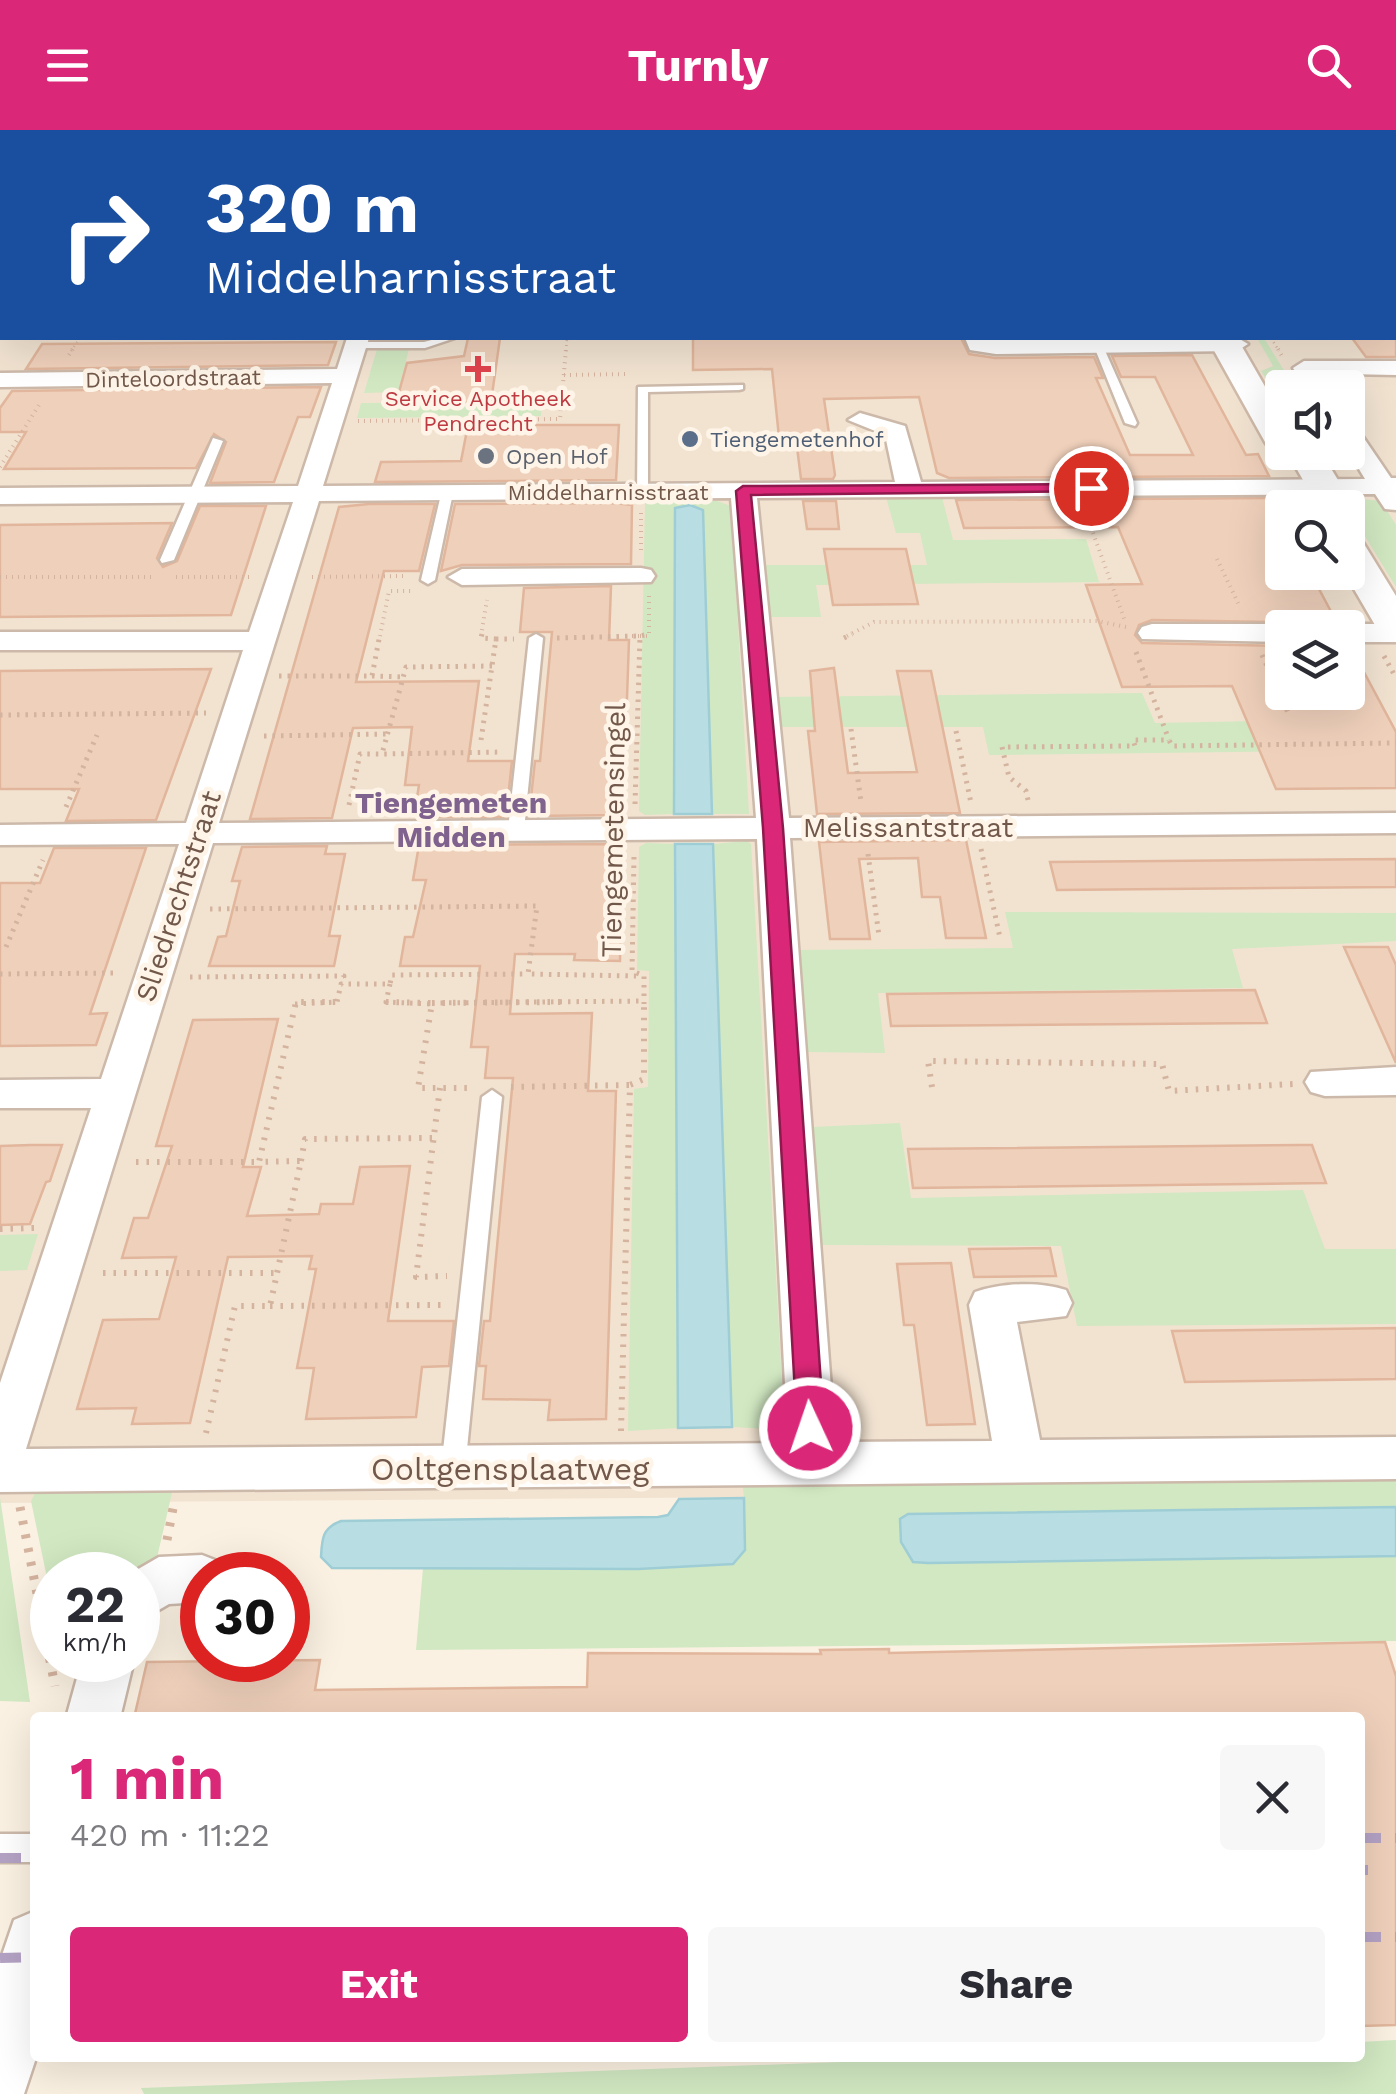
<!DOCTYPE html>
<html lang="en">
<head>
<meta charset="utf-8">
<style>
	:root { --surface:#fff; --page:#f7f7f7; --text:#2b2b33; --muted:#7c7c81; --accent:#db2777 }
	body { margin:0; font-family:"Work Sans",sans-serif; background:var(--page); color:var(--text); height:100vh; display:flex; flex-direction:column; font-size:38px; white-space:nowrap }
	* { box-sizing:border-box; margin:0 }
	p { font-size:32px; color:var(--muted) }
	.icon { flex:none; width:55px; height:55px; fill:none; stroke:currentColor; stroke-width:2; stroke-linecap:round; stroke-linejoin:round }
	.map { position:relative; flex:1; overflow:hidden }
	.panel { position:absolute; left:30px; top:1582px; width:1335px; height:350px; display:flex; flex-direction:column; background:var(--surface); border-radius:10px; box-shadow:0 10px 40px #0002 }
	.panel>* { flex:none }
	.hud { position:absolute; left:0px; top:0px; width:1398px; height:210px; box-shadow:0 10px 40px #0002; background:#1a4fa0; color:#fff; overflow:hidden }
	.fabs { position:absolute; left:1265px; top:240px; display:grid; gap:20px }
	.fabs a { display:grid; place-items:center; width:100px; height:100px; border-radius:10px; background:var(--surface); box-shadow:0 10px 40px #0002; font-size:50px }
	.speed { position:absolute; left:30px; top:1422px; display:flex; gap:20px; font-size:50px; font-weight:700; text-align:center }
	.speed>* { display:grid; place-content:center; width:130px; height:130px; border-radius:50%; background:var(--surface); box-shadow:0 10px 40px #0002; line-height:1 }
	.speed small { font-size:25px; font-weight:400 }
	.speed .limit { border:15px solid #d22; background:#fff; color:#111 }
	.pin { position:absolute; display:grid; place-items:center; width:85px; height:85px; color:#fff; margin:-42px; border:5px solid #fff; border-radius:50%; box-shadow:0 2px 10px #0007 }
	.me { position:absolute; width:110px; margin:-55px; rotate:357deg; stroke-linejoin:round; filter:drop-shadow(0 0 8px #0008) }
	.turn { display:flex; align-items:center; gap:35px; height:210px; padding:0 40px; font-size:45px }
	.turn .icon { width:130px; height:130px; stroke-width:2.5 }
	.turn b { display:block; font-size:70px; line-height:85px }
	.round { display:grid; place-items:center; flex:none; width:105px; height:105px; border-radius:10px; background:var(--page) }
	.head { display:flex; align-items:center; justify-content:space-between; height:170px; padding:0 40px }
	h1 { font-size:60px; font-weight:700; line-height:75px; color:var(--accent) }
	.button { display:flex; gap:20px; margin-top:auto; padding:20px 40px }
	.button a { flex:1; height:115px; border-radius:10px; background:var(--accent); color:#fff; font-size:40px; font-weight:700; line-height:115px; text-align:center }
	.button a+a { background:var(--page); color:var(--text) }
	header { display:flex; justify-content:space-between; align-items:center; height:130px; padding:0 40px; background:var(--accent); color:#fff; font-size:45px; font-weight:700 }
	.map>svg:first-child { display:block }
	.residential { fill:#f2e3d1; fill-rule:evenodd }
	.green { fill:#d1e8c2 }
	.water { fill:#b8dee4; stroke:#9fcdd5; stroke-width:2.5 }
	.building { fill:#efd0bb; stroke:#e1b69c; stroke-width:2.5 }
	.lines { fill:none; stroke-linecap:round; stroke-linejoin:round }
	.lane-casing { stroke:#ccb9aa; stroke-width:5 }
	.street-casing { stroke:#ccb9aa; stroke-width:5 }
	.secondary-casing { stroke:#d1bbaa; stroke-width:5 }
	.path-far4 { stroke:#d4b39f; stroke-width:2.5; stroke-dasharray:1 4; stroke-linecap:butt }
	.path-far3 { stroke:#d4b39f; stroke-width:4; stroke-dasharray:1 5; stroke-linecap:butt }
	.path-far2 { stroke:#d4b39f; stroke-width:5; stroke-dasharray:2.5 6; stroke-linecap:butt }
	.path-far1 { stroke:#d4b39f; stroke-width:6; stroke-dasharray:2.5 8; stroke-linecap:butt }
	.path { stroke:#d4b39f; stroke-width:9; stroke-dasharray:4 10; stroke-linecap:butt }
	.lane { fill:#fff; fill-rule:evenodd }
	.street { fill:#fff; fill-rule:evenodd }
	.secondary { fill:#fff; fill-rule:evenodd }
	.rail { stroke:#b4a2c4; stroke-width:10; stroke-dasharray:21 14; stroke-linecap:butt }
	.route { fill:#db2777; stroke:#8e194d; stroke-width:2.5 }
	.health-dot { fill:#e0444e; stroke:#fef5e8; stroke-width:4 }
	.service-dot { fill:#5c6f8a; stroke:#fef5e8; stroke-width:4 }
	.worship-dot { fill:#6b7280; stroke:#fef5e8; stroke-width:4 }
	.labels { text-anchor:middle; stroke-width:9; stroke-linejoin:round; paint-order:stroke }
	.far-street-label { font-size:22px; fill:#72584a; stroke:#fef5e8 }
	.far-health-label { font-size:22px; fill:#be3a42; stroke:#fef5e8 }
	.far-service-label { font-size:22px; fill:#4e5e75; stroke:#fef5e8; text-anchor:start }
	.far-worship-label { font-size:22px; fill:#5b616d; stroke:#fef5e8; text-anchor:start }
	.street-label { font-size:28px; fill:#72584a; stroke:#fef5e8 }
	.neighbourhood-label { font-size:30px; font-weight:bold; fill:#7f628e; stroke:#fef5e8 }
	.near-street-label { font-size:32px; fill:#72584a; stroke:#fef5e8 }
</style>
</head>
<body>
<header><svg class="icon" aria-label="menu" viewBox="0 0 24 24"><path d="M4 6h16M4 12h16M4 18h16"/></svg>Turnly<svg class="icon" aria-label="search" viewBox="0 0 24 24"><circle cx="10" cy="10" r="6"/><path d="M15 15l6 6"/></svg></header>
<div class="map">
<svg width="1396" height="1964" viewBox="0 0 1396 1964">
	<rect width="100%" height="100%" fill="#fbf1e2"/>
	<path class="residential" d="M0 0H1396V1362L0 1373ZM2 2H1395V208H2ZM1282 258H1348V322H1282ZM1282 378H1348V442H1282ZM1282 498H1348V562H1282Z"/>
	<path class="green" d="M1257 208H1264L1285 242 1306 257 1282 258V275L1261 241 1273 236Z
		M377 219H409L398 262 364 263Z
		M542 272 541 286 357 288 361 273Z
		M886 367H942L953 410 1086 409 1099 452 816 455 821 487H767L763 435H927L920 403H896Z
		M1341 367 1381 371 1396 395V457Z
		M650 371H717L731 376 749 684H712L703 381 689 375 675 378 674 684 645 685 639 681 645 373Z
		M1142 563 1155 593 1366 589 1382 620 989 625 983 597H774L771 567Z
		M747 711 751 714 784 1287 770 1299 732 1297 713 714Z
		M646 713 675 714 678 1298 628 1301 634 959 648 957 649 841 637 840 639 717Z
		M1005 782 1396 783V811L1232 819 1243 858 878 863 885 923 805 922 795 820 1013 818Z
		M900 993 911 1068 1303 1060 1325 1119H1396V1194L1077 1196 1061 1116 821 1115 812 997Z
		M38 1104 27 1140 0 1141V1105Z
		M1396 1339V1377L908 1384 900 1389 901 1412 914 1432 1396 1426V1511L416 1520 423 1438 638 1439 744 1368 742 1348Z
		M174 1354 156 1432 128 1445H52V1472L31 1371 36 1361Z
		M0 1367 30 1572 0 1571Z
		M1396 1910V1964H144L141 1958 947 1928H1360V1912Z"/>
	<path class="water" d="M690 375 703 380 712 684H674L675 378Z
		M675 714H713L732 1297 678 1298Z
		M744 1368 745 1420 733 1434 638 1439 332 1438 321 1427C322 1409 322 1398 341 1391L658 1387 668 1385 679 1369Z
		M1396 1377V1426L928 1433 913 1432 901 1412 900 1389 908 1384Z"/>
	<path class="building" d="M468 208H500L491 272 396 273 407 233 464 226Z
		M693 208H961L969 224 995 228 1094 227 1103 248H1096L1130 325H1193L1155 247H1121L1112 226 1192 225 1246 325 1258 324 1269 346 949 348 937 343 919 267 824 269 835 345 833 349H801L797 317H780L772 239 693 240Z
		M1352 208H1396V227H1366Z
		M336 212 328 235 26 239 42 214Z
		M321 257 310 287H298L274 352 210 353 226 312 214 304 196 338 4 339 26 302H0V278L12 261Z
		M468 295H619L616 350 375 352 381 332 461 331Z
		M1282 368V442H1310L1337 493 1152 490 1139 495 1135 505 1142 513 1282 516V562H1348L1350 516 1396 602V658L1276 659 1232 556 1122 557 1086 455 1142 454 1118 397 964 398 956 370Z
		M803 371H836L839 399H807Z
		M615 373 632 375 631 434 462 435 441 441 455 374Z
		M369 374H435L419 441H384L356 552 479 551 468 631H512L506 687H424L426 680H415L419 655H405L412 597 353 598 332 688 250 689 339 377Z
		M200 376H266L231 485 0 487V395L172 393 157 428 163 437 177 431Z
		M824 419H906L918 474 833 475Z
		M611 456 609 510H629L623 685 529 686 535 631H540L552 502H520L524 458Z
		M834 538 848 643 917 642 897 541H931L960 683 817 684 808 601H815L810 541Z
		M211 539 156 690 66 691 79 659H0V541Z
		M966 710 986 808H946L940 767H922L918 728 859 729 870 809H830L819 712Z
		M622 714 620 831 574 830 575 824H515L510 884 592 883 588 961H616L606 1289 548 1290 550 1270 483 1269 486 1236H479L484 1191H490L513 948H485L488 917H471L480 836H400L405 807H413L426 750H413L419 715Z
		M327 716 325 724H345L329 806H340L334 836H209L218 807 226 806 240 751H232L242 717Z
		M54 718H146L90 884 107 883 96 915 0 916V753H40Z
		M1396 729V757L1057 760 1050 732Z
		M1344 817H1388L1396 835V933Z
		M1255 860 1267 893 891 896 887 864Z
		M278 889 243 1037H261L247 1086 319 1084 321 1074H353L360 1037 410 1036 388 1191H454L449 1236 422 1237 416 1287 306 1289 314 1238H297L316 1139H309L312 1126 228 1127 190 1293 132 1294 136 1278 77 1279 103 1190 159 1189 176 1127 122 1128 134 1088H148L172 1016H156L193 890Z
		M31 1015H62L50 1051 46 1052 30 1094 0 1095V1016Z
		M1300 1015H1312L1326 1053 913 1058 908 1019Z
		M1050 1118 1056 1146 974 1147 969 1119Z
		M951 1133 975 1294 927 1295 914 1195H904L897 1134Z
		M1396 1198V1249L1185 1252 1172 1201Z
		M1385 1512 1396 1546V1895L1360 1896V1588H134L147 1532 320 1530 315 1560 587 1557 588 1523 821 1524 820 1520 889 1519V1523Z"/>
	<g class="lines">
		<g class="lane-casing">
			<path id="lane" d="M439 208H455L425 218H356L350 215 356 212H424Z
				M1093 214 1103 216 1137 293 1135 296 1125 293Z
				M743 255V259L739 260 648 262V361L637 364 638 257Z
				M213 308 223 311 174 430 162 433 160 430Z
				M442 360 453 363 435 450 428 454 421 450Z
				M536 504 543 508 524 700 516 705 508 700 529 508Z
				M492 960 502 967 465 1339 462 1347 453 1350 444 1347 441 1339 482 967Z
				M0 1704H35V1732H0Z"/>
		</g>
		<g class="street-casing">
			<path id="street" d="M828 0H846L847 2H830Z
				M1144 0H1162L1164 2H1146Z
				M0 37 2 38V49H0Z
				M1395 107H1396V119H1395Z
				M2 108V121L0 122V109Z
				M347 208H369L323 356 895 352 885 305 848 290 860 283 905 296 921 352 1365 349 1348 321V296L1357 298 1391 348H1396V380L1385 379 1375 364 757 368 789 688 1396 683V703L790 708 835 1312 992 1311 969 1175 975 1162C1002 1153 1039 1151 1066 1160L1072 1173 1066 1186 1017 1192 1040 1310 1396 1307V1349L0 1362V1253L91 978H0V950L101 949 179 714 0 715V695L186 693 243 520H0V502H249L293 372 0 374V358L298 356 332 253 0 257V243L337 239ZM731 368 756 688 219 693 319 371ZM757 709 788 1313 26 1319 213 713Z
				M965 208H1238L1248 214 1237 221 996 224 970 220Z
				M1304 231H1396V245L1296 243 1293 238Z
				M641 438 651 440 655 446 651 452 462 455 448 447 462 439Z
				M1152 494H1282L1293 498H1282V512L1142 509 1138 503 1142 497Z
				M1348 494H1396V512H1348V498H1337Z
				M1396 937V965L1325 966 1311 962 1305 952 1311 942Z
				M202 1425 220 1432 226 1445H202V1472L169 1474 138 1492V1445H128L159 1427Z
				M82 1530H134L120 1588H66Z
				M35 1781 36 1928 24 1964H0V1831L14 1790Z"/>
		</g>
		<g class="secondary-casing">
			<path id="secondary" d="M1090 0H1115L1116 2H1092Z
				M1207 208H1237L1282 286V322L1270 319 1265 312Z
				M1287 322H1321L1355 378 1350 386 1348 378H1319Z
				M1348 406 1361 409 1396 466V511L1382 507 1344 442Z"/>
		</g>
		<path class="path-far4" d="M1059 2H1073
			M1271 208 1279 221
			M71 221 80 208
			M566 221 567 208"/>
		<path class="path-far3" d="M1278 219 1282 226
			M69 225 73 219
			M564 245 630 244
			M358 291 560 289 566 219
			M0 337 39 275
			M641 383V425
			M1093 403 1125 491
			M1217 429 1240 477
			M0 447H154
			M176 447H254
			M312 447 405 446
			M380 506 389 461H412
			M481 506 487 470
			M632 506H640
			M640 506H649V465
			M847 506 874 492 1098 491 1126 497"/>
		<path class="path-far2" d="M482 504 481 508 496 509
			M557 508 640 506
			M844 508 852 504
			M1136 522 1169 610
			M1262 525 1290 587
			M1384 526 1396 548
			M492 536 406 537 382 624 503 622
			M279 546H372L380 504
			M372 546 404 547
			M0 585 206 583
			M851 599 861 672
			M956 601 971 673
			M264 606 388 604
			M481 610 496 509H514
			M1028 670 1026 661 1009 647 1002 617 1135 616 1133 610H1169L1172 616 1396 613
			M635 674 640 506 649 504
			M349 675 360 624H382
			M66 677 97 605
			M981 719 1000 808
			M868 724 879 806
			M634 727 632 841 644 846V874
			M210 779 537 776 528 844 636 846
			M6 817 43 730
			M0 844 118 843
			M190 847 344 846 341 854
			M390 854 386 872 432 874
			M432 873 644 871
			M295 874 337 872 341 854H390L392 845 528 844"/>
		<path class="path-far1" d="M386 872 432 873 418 958H469
			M432 873 563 872
			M511 957 630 955
			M932 957 928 931 1162 934 1169 961 1293 954
			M440 958 416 1147 447 1146
			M301 1031 305 1009 432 1008
			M136 1032H259
			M0 1099 34 1098
			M103 1143H278
			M270 1176 444 1175
			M621 1301 630 955 644 949V872
			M206 1303 235 1176H270L301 1031 259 1032 296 872H337"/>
		<path class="path" d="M20 1377 55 1556
			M167 1410 174 1373"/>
		<use href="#lane" class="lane"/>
		<use href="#street" class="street"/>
		<use href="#secondary" class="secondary"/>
		<path class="rail" d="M1360 1708H1396
			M0 1728H35
			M1360 1740H1368
			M1360 1807H1396
			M0 1828 35 1827"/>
	</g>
	<path class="route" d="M1091 354 1099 358 1096 361 751 365 783 698 824 1298 820 1306H801L797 1298 763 698 736 361 743 356Z"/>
	<path class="health-dot" d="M473 224h10v10h10v10h-10v10h-10v-10h-10v-10h10z"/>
	<circle class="service-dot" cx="690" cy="309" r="10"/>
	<circle class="worship-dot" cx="486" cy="326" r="10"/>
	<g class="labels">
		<g class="far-street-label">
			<text transform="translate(173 248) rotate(-1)" y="8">Dinteloordstraat</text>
			<text x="608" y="370">Middelharnisstraat</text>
		</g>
		<g class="far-health-label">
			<text x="478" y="276">Service Apotheek<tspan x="478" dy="25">Pendrecht</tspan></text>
		</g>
		<g class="far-service-label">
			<text x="710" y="317">Tiengemetenhof</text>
		</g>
		<g class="far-worship-label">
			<text x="506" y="334">Open Hof</text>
		</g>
		<g class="street-label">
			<text x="908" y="707">Melissantstraat</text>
			<text transform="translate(613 700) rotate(-89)" y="10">Tiengemetensingel</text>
			<text transform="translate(178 766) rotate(-72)" y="10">Sliedrechtstraat</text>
		</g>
		<g class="neighbourhood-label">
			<text x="451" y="683">Tiengemeten<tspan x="451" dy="34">Midden</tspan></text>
		</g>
		<g class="near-street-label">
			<text x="510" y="1350">Ooltgensplaatweg</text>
		</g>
	</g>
</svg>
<div class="fabs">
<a><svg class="icon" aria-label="sound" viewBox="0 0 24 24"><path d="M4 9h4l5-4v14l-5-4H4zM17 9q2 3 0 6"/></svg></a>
<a><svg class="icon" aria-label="search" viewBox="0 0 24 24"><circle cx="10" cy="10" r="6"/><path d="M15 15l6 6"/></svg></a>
<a><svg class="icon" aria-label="layers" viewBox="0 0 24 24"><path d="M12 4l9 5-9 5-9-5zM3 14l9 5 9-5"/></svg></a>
</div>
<div class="speed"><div>22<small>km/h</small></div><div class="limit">30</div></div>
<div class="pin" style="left:1091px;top:358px;background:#d93025"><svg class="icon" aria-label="arrive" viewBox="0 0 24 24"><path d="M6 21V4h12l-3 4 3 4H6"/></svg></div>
<svg class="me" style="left:810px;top:1298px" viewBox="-20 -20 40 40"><circle r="17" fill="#db2777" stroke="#fff" stroke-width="3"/><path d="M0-11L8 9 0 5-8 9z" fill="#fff"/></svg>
<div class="hud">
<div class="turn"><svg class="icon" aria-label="right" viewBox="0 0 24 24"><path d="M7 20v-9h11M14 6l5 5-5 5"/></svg><div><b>320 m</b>Middelharnisstraat</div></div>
</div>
<section class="panel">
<div class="head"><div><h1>1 min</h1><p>420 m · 11:22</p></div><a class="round"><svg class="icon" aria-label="close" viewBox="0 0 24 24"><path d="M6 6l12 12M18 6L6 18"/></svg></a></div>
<div class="button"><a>Exit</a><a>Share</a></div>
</section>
</div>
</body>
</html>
